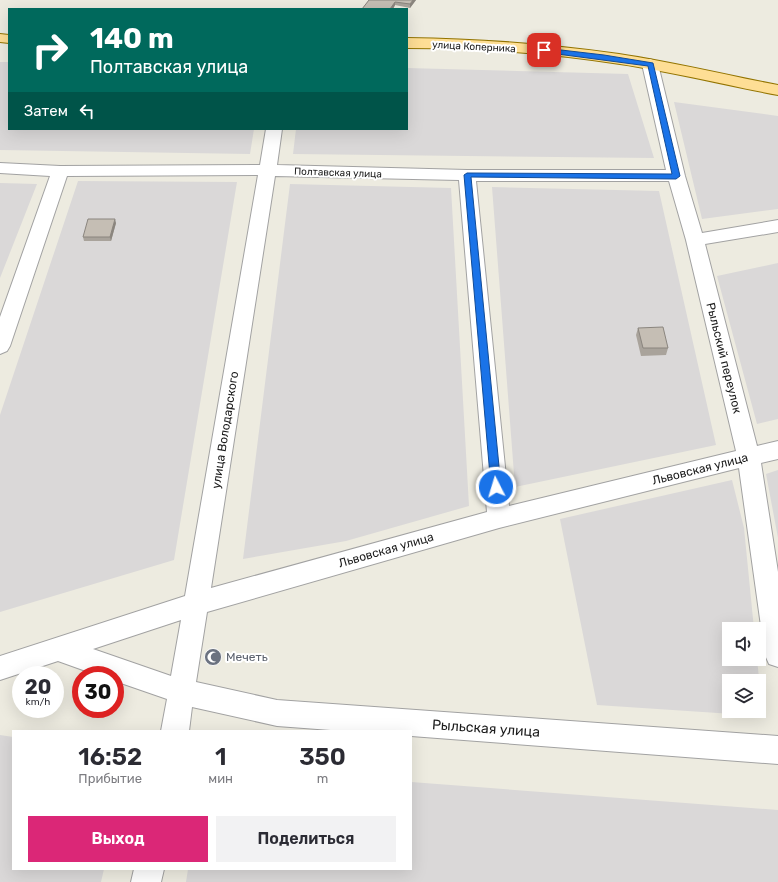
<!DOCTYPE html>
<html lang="ru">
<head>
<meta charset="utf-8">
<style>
	:root { --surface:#fff; --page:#f2f2f3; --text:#2b2b33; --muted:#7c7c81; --accent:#db2777 }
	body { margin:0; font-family:Rubik,sans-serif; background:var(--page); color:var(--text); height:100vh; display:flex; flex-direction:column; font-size:15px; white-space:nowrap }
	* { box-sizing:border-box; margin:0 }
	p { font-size:13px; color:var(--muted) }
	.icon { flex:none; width:22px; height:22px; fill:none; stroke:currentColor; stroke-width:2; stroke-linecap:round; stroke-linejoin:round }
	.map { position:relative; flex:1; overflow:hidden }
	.drawer { position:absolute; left:12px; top:730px; width:400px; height:140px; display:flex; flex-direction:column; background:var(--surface); border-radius:0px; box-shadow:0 4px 16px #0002 }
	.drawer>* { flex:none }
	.hud { position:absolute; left:8px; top:8px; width:400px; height:122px; border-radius:0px; box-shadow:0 4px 16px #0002; background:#00695c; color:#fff; overflow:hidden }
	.buttons { position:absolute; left:722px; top:622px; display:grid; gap:8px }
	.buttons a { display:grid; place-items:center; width:44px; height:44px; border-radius:0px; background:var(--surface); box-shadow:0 4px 16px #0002; font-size:20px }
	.speed { position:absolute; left:12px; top:666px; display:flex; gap:8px; font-size:20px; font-weight:700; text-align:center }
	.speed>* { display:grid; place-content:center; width:52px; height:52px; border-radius:50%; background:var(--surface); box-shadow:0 4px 16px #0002; line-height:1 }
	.speed small { font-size:10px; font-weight:400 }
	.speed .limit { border:6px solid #d22; background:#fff; color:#111 }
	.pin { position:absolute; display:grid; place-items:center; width:34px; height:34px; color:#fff; margin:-17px; border-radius:8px; box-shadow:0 2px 6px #0006 }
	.me { position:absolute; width:44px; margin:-22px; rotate:355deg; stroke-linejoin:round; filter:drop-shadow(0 0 3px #0008) }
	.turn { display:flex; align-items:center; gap:14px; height:84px; padding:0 16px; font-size:18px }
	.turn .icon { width:52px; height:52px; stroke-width:2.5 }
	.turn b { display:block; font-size:28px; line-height:34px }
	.then { display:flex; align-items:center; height:38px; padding:0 16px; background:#0003; gap:8px; font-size:15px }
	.eta { display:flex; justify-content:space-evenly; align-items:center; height:68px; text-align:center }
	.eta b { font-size:24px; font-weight:600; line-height:28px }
	.primary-button { display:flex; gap:8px; margin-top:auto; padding:8px 16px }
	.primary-button a { flex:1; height:46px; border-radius:0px; background:var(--accent); color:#fff; font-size:16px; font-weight:600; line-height:46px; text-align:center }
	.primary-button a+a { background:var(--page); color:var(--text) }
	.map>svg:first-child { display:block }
	.residential { fill:#dad8d8; fill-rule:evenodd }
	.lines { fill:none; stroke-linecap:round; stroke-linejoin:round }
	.minor-casing { stroke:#a2a2a2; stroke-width:2 }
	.major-casing { stroke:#937400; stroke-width:2 }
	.minor { fill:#fff; fill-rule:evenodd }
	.major { fill:#fede95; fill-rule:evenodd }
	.wall { fill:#a9a39b }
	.shaded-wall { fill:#8a857e }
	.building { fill:#c5beb4; stroke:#8a857e }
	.route { fill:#1a73e8; stroke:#114b97 }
	.labels { text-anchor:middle; stroke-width:4; stroke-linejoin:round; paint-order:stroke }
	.far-street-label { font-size:10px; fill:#1b1b1b; stroke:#fff }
	.street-label { font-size:12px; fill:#1b1b1b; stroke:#fff }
	.worship-label { font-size:12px; fill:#5b616d; stroke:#fff; text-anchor:start }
	.near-street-label { font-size:14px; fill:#1b1b1b; stroke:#fff }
</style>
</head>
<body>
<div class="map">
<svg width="778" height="882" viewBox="0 0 778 882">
	<rect width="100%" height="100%" fill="#edebe0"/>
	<path class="residential" d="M0 62H9V129H254L250 154 0 150Z
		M407 68 628 74 654 158 293 154 296 129H407Z
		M674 102 778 116V209L702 219Z
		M78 181 237 182 174 560 0 612V415Z
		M0 183 37 184 0 278Z
		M290 184 451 188 469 506 346 541 243 559Z
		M492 187 659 191 716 445 515 487Z
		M778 263V419L757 424 717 276Z
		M778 470V538L766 474Z
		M732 480 744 528 754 629H729V659H757L763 716 597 705 560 519ZM729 681H759V711H729Z
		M0 735 13 737V869H104L101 882H0Z
		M411 782 778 810V882H186L188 869H411Z"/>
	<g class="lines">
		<g class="minor-casing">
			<path id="minor" d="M650 59 655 61 658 64 685 176 702 233 778 220V232L705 244 757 446 778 441V459L761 463 778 572V667L769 664 765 655 739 468 499 528 207 612 196 682 277 700 778 736V764L411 736V731H344L277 726 192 707 189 731H161L167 699 115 681V675H97L58 661 0 680V656L185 596 258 175 67 176 10 346 7 351 0 354V317L50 176 0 173V163L60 166 260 165 266 129H282L277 165 467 170H666L642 64 645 61ZM275 176 459 180 487 512 211 588ZM476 181H669L686 240 736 451 509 506ZM181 620 171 676 93 649Z
				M134 869H164L161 882H131Z"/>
		</g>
		<g class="major-casing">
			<path id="major" d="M0 34 9 35V43L0 42Z
				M407 38C478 39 549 44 619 54 673 62 725 75 778 85V95C725 85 673 72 620 64 549 53 478 48 407 48Z"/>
		</g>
		<use href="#minor" class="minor"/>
		<use href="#major" class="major"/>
	</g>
	<path class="wall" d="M369 0H416L410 8 395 5 393 9H362Z
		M116 223 111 241H84L83 237Z
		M638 328 668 348 666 355 641 356 636 335Z"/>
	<path class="shaded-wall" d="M413 0H416L410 8V4Z
		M395 2V5L393 9H390Z
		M115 219 116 223 111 241 110 237Z"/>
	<path class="building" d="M369 0H413L410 4 395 2 390 9H362Z
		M88 219H115L110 237H83Z
		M663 327 668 348H643L638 328Z"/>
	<path class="route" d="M544 48 604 55 653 63 680 176 676 179 471 177 501 487 499 490H493L491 487 464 175 467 173 672 174 648 66 542 52V49Z"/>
	<defs>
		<g id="mosque-disc" transform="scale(0.9)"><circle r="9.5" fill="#6b7280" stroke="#fff"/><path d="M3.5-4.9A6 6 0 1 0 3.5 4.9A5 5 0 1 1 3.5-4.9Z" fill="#fff"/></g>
	</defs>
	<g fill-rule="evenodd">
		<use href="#mosque-disc" x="213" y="657"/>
	</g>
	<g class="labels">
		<g class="far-street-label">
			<text transform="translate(474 46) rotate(3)" y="4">улица Коперника</text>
			<text transform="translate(338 172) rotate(2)" y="4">Полтавская улица</text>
		</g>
		<g class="street-label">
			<text transform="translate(724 358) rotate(76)" y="4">Рыльский переулок</text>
			<text transform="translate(225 430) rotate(-81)" y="4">улица Володарского</text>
			<text transform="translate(700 469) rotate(-14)" y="4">Львовская улица</text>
			<text transform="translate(386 550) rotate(-16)" y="4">Львовская улица</text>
		</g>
		<g class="worship-label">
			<text x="226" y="661">Мечеть</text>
		</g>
		<g class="near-street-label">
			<text transform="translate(486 728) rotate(4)" y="5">Рыльская улица</text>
		</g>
	</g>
</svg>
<div class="buttons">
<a><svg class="icon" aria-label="sound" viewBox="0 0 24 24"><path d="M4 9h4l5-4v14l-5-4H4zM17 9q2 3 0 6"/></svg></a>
<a><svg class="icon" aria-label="layers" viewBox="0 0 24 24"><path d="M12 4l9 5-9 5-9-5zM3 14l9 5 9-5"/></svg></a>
</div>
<div class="speed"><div>20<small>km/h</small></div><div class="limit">30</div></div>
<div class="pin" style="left:544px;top:50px;background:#d93025"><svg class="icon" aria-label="arrive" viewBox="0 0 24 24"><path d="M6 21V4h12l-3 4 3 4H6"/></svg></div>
<svg class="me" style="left:496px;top:487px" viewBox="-20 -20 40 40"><circle r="17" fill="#1a73e8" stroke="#fff" stroke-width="3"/><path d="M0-11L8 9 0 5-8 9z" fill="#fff"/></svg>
<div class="hud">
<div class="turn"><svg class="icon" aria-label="right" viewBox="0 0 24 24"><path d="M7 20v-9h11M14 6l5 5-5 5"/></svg><div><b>140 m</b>Полтавская улица</div></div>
<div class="then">Затем<svg class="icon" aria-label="left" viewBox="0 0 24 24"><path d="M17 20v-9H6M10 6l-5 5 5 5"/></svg></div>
</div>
<section class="drawer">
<div class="eta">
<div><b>16:52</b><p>Прибытие</p></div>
<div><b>1</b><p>мин</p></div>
<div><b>350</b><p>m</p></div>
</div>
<div class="primary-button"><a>Выход</a><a>Поделиться</a></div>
</section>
</div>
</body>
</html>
